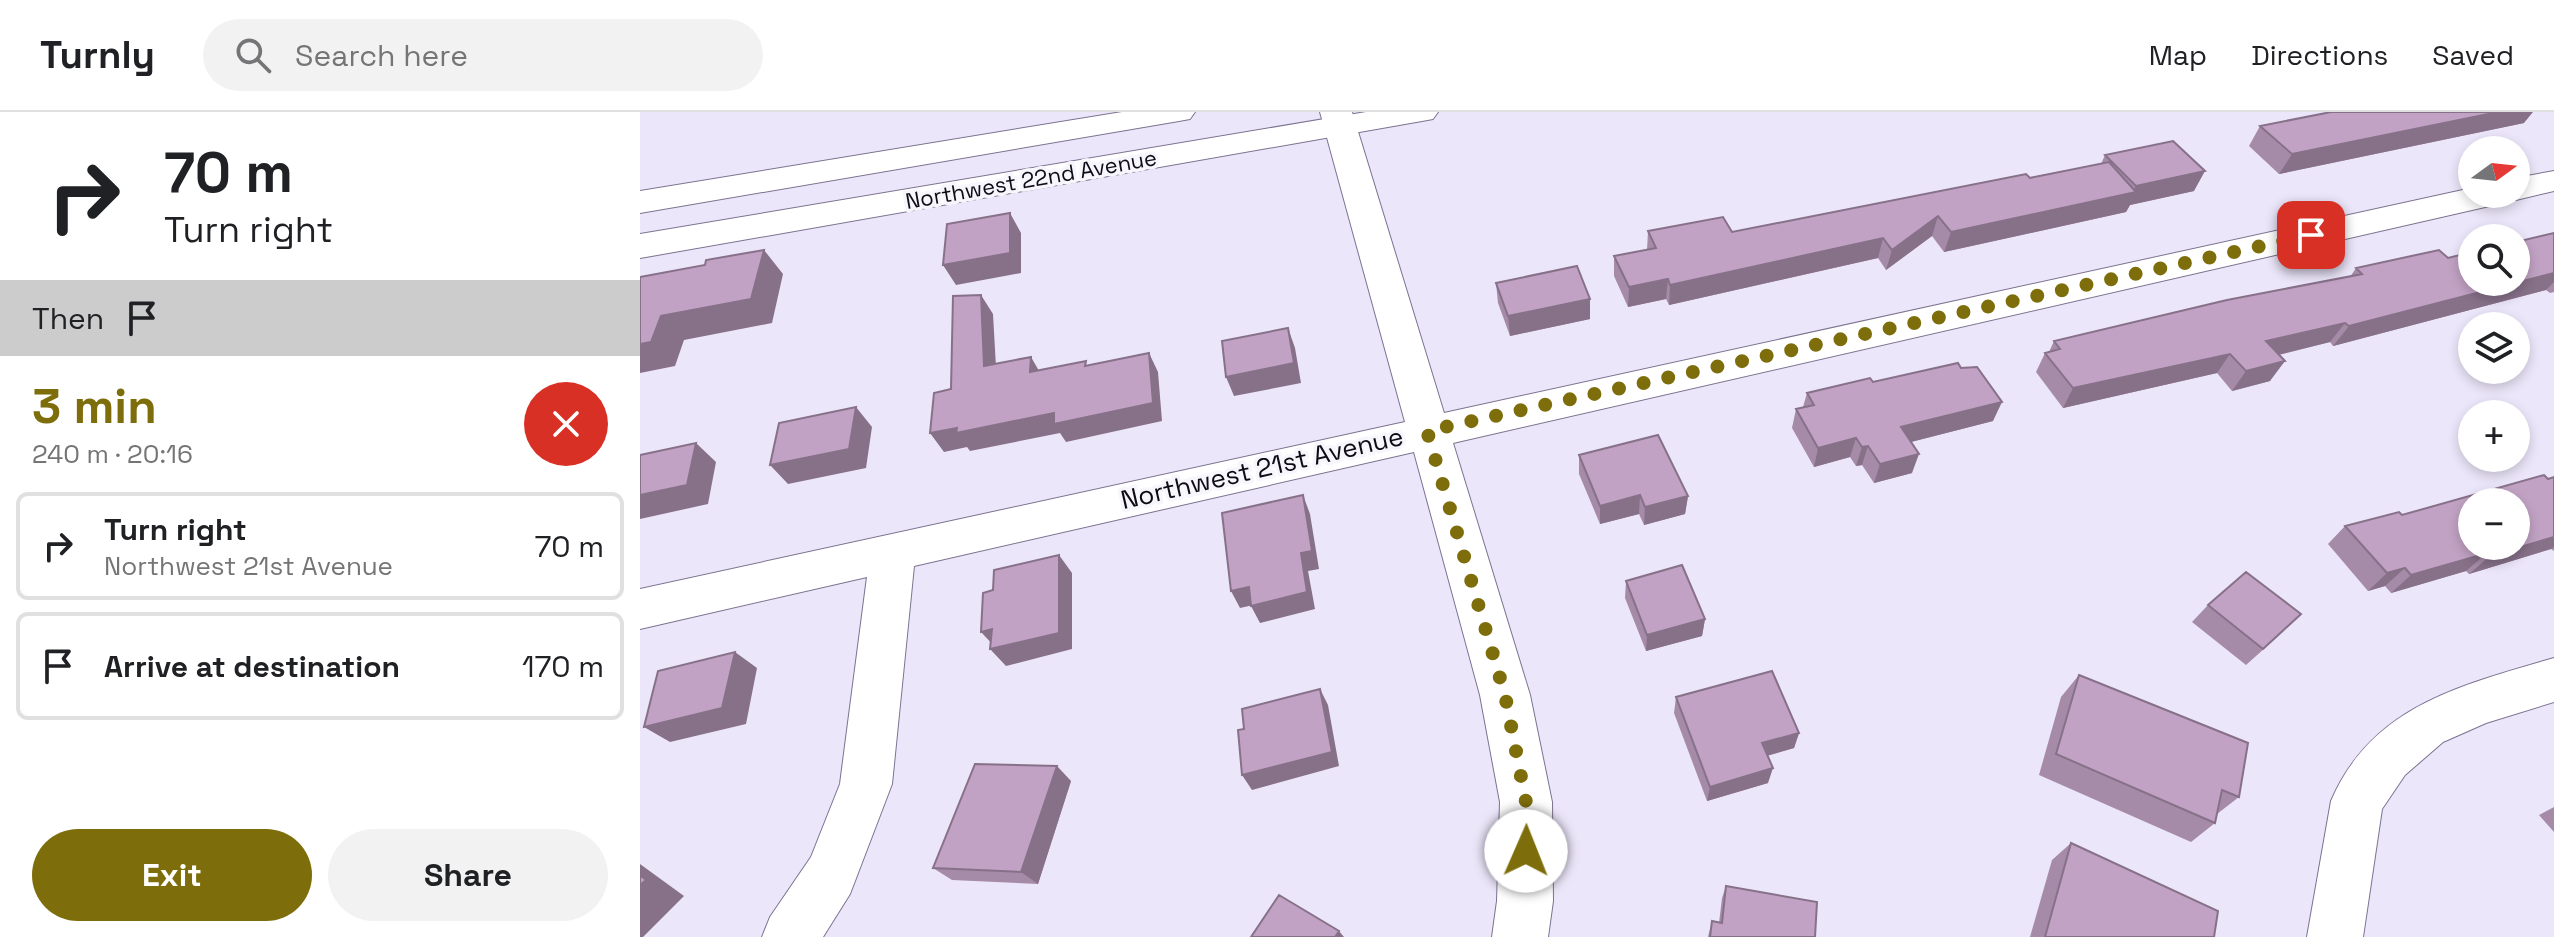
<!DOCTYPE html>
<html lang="en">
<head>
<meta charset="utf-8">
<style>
	:root { --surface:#fff; --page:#f2f2f2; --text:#202124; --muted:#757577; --line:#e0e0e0; --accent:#7e6e0b }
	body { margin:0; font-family:"Space Grotesk",sans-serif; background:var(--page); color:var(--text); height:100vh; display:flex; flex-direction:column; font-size:30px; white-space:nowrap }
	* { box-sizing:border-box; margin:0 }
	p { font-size:26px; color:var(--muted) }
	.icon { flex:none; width:44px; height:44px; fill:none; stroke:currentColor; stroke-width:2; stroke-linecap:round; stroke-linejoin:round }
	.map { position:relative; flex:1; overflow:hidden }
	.sheet { display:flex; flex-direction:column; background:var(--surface); width:640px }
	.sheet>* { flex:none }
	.guide { background:#fff; color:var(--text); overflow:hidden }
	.needle { width:52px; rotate:75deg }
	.buttons { position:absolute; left:1818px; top:24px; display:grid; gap:16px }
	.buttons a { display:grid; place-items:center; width:72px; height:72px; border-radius:50%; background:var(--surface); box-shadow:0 4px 12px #0003; font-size:40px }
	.pin { position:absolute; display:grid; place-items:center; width:68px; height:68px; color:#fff; margin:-34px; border-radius:16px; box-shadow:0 4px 12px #0006 }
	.me { position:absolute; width:88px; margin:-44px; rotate:1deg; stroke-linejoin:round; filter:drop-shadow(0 0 6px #0008) }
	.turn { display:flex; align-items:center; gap:28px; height:168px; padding:0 32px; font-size:36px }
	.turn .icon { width:104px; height:104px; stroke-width:2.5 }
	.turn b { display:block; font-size:56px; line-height:68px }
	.then { display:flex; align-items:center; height:76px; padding:0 32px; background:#0003; gap:16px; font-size:30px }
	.round { display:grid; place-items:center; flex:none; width:84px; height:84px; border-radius:42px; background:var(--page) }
	.summary { display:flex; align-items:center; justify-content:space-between; height:136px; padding:0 32px }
	h1 { font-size:48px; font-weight:800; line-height:60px; color:var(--accent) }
	.primary-button { display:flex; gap:16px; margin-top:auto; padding:16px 32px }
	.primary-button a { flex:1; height:92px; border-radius:48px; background:var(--accent); color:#fff; font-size:32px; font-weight:800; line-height:92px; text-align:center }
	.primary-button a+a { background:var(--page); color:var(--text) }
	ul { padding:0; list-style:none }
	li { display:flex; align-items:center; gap:24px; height:108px; margin:0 16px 12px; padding:0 16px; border:4px solid var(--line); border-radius:12px }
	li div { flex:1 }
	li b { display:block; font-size:30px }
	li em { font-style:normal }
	header { display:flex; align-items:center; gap:48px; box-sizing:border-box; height:112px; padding:0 40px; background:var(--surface); border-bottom:2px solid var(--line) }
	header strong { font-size:38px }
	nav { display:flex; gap:44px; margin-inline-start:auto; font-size:28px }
	.search { width:560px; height:72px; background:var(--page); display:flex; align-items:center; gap:20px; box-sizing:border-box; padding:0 28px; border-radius:44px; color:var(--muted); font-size:30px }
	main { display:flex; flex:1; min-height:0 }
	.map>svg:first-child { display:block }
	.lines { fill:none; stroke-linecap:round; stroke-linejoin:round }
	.street-casing { stroke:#7c7390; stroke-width:2 }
	.secondary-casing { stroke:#7c7390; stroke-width:2 }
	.street { fill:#fff; fill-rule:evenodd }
	.secondary { fill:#fff; fill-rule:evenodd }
	.wall { fill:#a68ba9 }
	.shaded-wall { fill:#877189 }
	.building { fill:#c1a2c4; stroke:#877189; stroke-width:2; fill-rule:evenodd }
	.route { stroke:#7e6e0b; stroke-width:14; stroke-dasharray:0 25.2 }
	.labels { text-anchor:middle; stroke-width:7; stroke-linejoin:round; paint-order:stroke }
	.far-street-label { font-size:22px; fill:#0e0b15; stroke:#f8f6fd }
	.street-label { font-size:26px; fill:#0e0b15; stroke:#f8f6fd }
</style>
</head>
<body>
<header>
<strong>Turnly</strong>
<div class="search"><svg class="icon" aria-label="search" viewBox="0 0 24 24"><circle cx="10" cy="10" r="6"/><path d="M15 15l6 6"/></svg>Search here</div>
<nav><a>Map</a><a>Directions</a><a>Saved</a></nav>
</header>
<main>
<section class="sheet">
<div class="guide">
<div class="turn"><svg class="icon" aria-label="right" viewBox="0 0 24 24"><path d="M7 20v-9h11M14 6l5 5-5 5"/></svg><div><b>70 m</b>Turn right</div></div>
<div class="then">Then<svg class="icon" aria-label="arrive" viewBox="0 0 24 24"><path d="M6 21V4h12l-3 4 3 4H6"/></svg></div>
</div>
<div class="summary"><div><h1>3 min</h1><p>240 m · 20:16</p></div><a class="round" style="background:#d93025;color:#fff"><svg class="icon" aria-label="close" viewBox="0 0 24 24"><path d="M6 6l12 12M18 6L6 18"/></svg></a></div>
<ul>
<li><svg class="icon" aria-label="right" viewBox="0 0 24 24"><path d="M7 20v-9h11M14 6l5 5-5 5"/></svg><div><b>Turn right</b><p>Northwest 21st Avenue</p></div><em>70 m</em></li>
<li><svg class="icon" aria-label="arrive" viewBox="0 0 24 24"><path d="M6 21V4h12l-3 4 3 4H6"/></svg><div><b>Arrive at destination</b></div><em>170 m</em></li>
</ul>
<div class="primary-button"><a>Exit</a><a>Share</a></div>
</section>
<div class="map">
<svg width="1914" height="825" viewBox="0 0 1914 825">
	<rect width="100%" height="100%" fill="#ece6fa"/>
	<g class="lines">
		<g class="street-casing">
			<path id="street" d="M680 0H712L804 301 1832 76V82H1876V66L1914 59V79L1876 88 1869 86 1854 93 813 331 890 583 912 690 913 789 908 825H852L857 789 860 690 840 583 774 340 274 454 252 672 210 782 183 825H122L130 805 171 745 200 672 227 465 0 517V477L765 310Z
				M1914 546V590L1846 611 1803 630 1765 663 1742 697 1723 825H1667L1691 689C1732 593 1823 573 1914 546Z"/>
		</g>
		<g class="secondary-casing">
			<path id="secondary" d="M482 0H555L550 7 539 9 0 101V79Z
				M726 0H798L793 7 782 9 0 146V122Z"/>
		</g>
		<use href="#street" class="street"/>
		<use href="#secondary" class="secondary"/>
	</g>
	<path class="wall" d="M1884 11 1639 62 1609 34 1620 14Z
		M1465 43 1554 79 1490 93 1486 100 1304 140 1292 124 1246 158 1238 146 1029 193 1026 187 988 195 974 164V144L1007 138 1008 119 1092 120 1461 52Z
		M1914 121V180L1910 181 1906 178 1693 234 1690 230 1639 243 1630 269 1592 279 1577 261 1423 296 1396 260 1405 241 1409 240 1414 229 1710 165 1716 156 1808 146Z
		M856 171 950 187V207L870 224 858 191Z
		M1233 270 1353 309 1271 330 1272 361 1234 371 1222 353 1216 354 1210 345 1174 355 1152 316 1156 297 1163 295 1167 281Z
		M939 343 1048 384 1045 402 1004 413 999 402 960 412 939 362Z
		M1914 365V439L1911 437 1829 462 1826 459 1751 481 1745 474 1728 479 1688 432 1705 414 1762 403Z
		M986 469 1065 507 1062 524 1006 539 985 486Z
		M1568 493 1644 519 1606 553 1552 510Z
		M1439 563 1599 685 1577 702 1575 711 1551 730 1399 663 1421 585Z
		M1036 585 1159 621 1154 636 1127 644 1128 671 1067 689 1034 601Z
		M431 669 398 772 312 768 293 756Z
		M1914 695V720L1899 703Z
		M1431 731 1574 825H1390L1412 748Z
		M1086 774 1175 825H1068L1072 809 1079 811 1082 786Z"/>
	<path class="shaded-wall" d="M1858 0H1893L1884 11 1639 62 1652 42Z
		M1565 59 1554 79 1490 93 1486 100 1304 140 1311 120 1492 81 1496 74Z
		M370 101 381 121V161L316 173 303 153Z
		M1298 104 1292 124 1246 158 1252 138Z
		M1243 126 1238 146 1029 193 1030 173Z
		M124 138 143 162 132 211 44 228 35 254 0 261V232L21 204Z
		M1914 161V170L1906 178 1693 234 1709 214Z
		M1028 167 1026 187 988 195 989 175Z
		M341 183 353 202 357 273 344 254Z
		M950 187V207L870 224 868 204Z
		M1705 211 1690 230 1612 249 1626 229Z
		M648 216 655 236 661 271 594 284 586 265Z
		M509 241 518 260 522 309 426 330 420 321 330 339 327 335 304 340 290 321Z
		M1590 242 1577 261 1423 296 1433 276Z
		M391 245 402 264 390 260Z
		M1645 249 1630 269 1592 279 1606 259Z
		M1362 290 1353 309 1255 334 1261 315Z
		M216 295 232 315 226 356 148 372 130 353Z
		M1216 326 1210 345 1174 355 1178 336Z
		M56 331 76 350 68 392 0 407V383Z
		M1228 334 1222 353 1216 354 1222 335Z
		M1279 342 1272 361 1234 371 1240 352Z
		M663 383 670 402 679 457 668 459 675 497 620 511 611 494 661 441Z
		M1000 383 999 402 960 412V394Z
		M1048 384 1045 402 1004 413 1005 395Z
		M1914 425V435L1911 437 1829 462 1850 444Z
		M1847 441 1826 459 1751 481 1771 463Z
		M419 443 432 461V537L366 554 350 537 356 536 341 520Z
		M1765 456 1745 474 1728 479 1747 461Z
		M609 475 618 492 600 496 591 479Z
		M1065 507 1062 524 1006 539 1007 523Z
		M95 540 117 556 106 612 30 630 4 615Z
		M680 577 688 593 699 654 612 678 602 663Z
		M1159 621 1154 636 1118 646 1122 631Z
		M417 654 431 669 398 772 381 760Z
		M1133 656 1128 671 1067 689 1070 675Z
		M0 752 44 784 3 825H0Z
		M699 819 704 825H695Z"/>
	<path class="building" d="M1691 0H1858L1652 42 1620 14Z
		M1533 29 1565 59 1496 74 1465 43Z
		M1469 50 1496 80 1311 120 1298 104 1252 138 1243 126 1030 173 1028 167 989 175 974 144 1016 136 1008 119 1083 105 1092 120 1386 62 1390 66Z
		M370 101V141L303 153 307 112Z
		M1914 121V161L1709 214 1705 211 1626 229 1645 249 1606 259 1590 242 1433 276 1405 241 1420 237 1414 229 1587 188 1722 162 1716 156 1799 138 1808 146 1832 140V170H1876V130Z
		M124 138 111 187 21 204 11 230 0 232V165L65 153 66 148Z
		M937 154 950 187 868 204 856 171Z
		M341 183 344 254 391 245 390 260 446 249 445 254 509 241 513 291 414 312V301L316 321 317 316 290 321 294 281 311 277 313 184Z
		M648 216 654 251 586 265 582 229Z
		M1318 251 1321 256 1337 255 1362 290 1261 315 1279 342 1240 352 1228 334 1222 335 1216 326 1178 336 1156 297 1174 293 1167 281 1230 266 1233 270Z
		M216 295 209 337 130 353 139 311Z
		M1018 323 1048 384 1005 395 1000 383 960 394 939 343Z
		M56 331 47 373 0 383V343Z
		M1904 363 1908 367 1914 365V425L1850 444 1847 441 1771 463 1765 456 1747 461 1705 414 1759 400 1762 403ZM1832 390H1876V434H1832Z
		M663 383 672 439 661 441 667 480 611 494 609 475 591 479 582 401Z
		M419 443V521L350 537 352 517 341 520 343 481 353 478 354 458Z
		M1042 453 1065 507 1007 523 986 469Z
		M1606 460 1661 502 1623 537 1568 493Z
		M95 540 82 596 4 615 18 559Z
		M1132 559 1159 621 1122 631 1133 656 1070 675 1036 585Z
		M1439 563 1608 631 1599 685 1582 678 1575 711 1416 642Z
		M680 577 692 640 602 663 598 618 604 617 602 597Z
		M335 652 417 654 381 760 293 756Z
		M1431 731 1578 799 1574 825H1405Z
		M0 763 6 768 0 773Z
		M1086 774 1177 790 1175 825H1070L1072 809 1082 811Z
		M639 783 699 819 695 825H611Z"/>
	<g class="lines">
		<path class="route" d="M886 739V690L865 583 787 319 1671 123"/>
	</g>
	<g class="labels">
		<g class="far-street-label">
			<text transform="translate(391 67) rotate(-10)" y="8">Northwest 22nd Avenue</text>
		</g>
		<g class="street-label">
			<text transform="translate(622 356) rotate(-13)" y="9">Northwest 21st Avenue</text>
		</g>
	</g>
</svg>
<div class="buttons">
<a><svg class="needle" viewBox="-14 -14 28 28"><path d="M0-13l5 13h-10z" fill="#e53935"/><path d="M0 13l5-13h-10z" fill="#757577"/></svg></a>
<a><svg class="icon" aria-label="search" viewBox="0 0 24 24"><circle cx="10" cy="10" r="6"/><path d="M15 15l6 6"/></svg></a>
<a><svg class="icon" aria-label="layers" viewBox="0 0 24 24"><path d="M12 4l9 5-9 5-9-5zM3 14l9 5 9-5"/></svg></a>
<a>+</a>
<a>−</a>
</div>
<div class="pin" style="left:1671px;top:123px;background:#d93025"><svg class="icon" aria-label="arrive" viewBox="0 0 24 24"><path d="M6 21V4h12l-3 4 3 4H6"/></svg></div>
<svg class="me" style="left:886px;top:739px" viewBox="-20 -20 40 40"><circle r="19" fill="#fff"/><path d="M0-13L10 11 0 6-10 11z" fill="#7e6e0b"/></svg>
</div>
</main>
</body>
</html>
